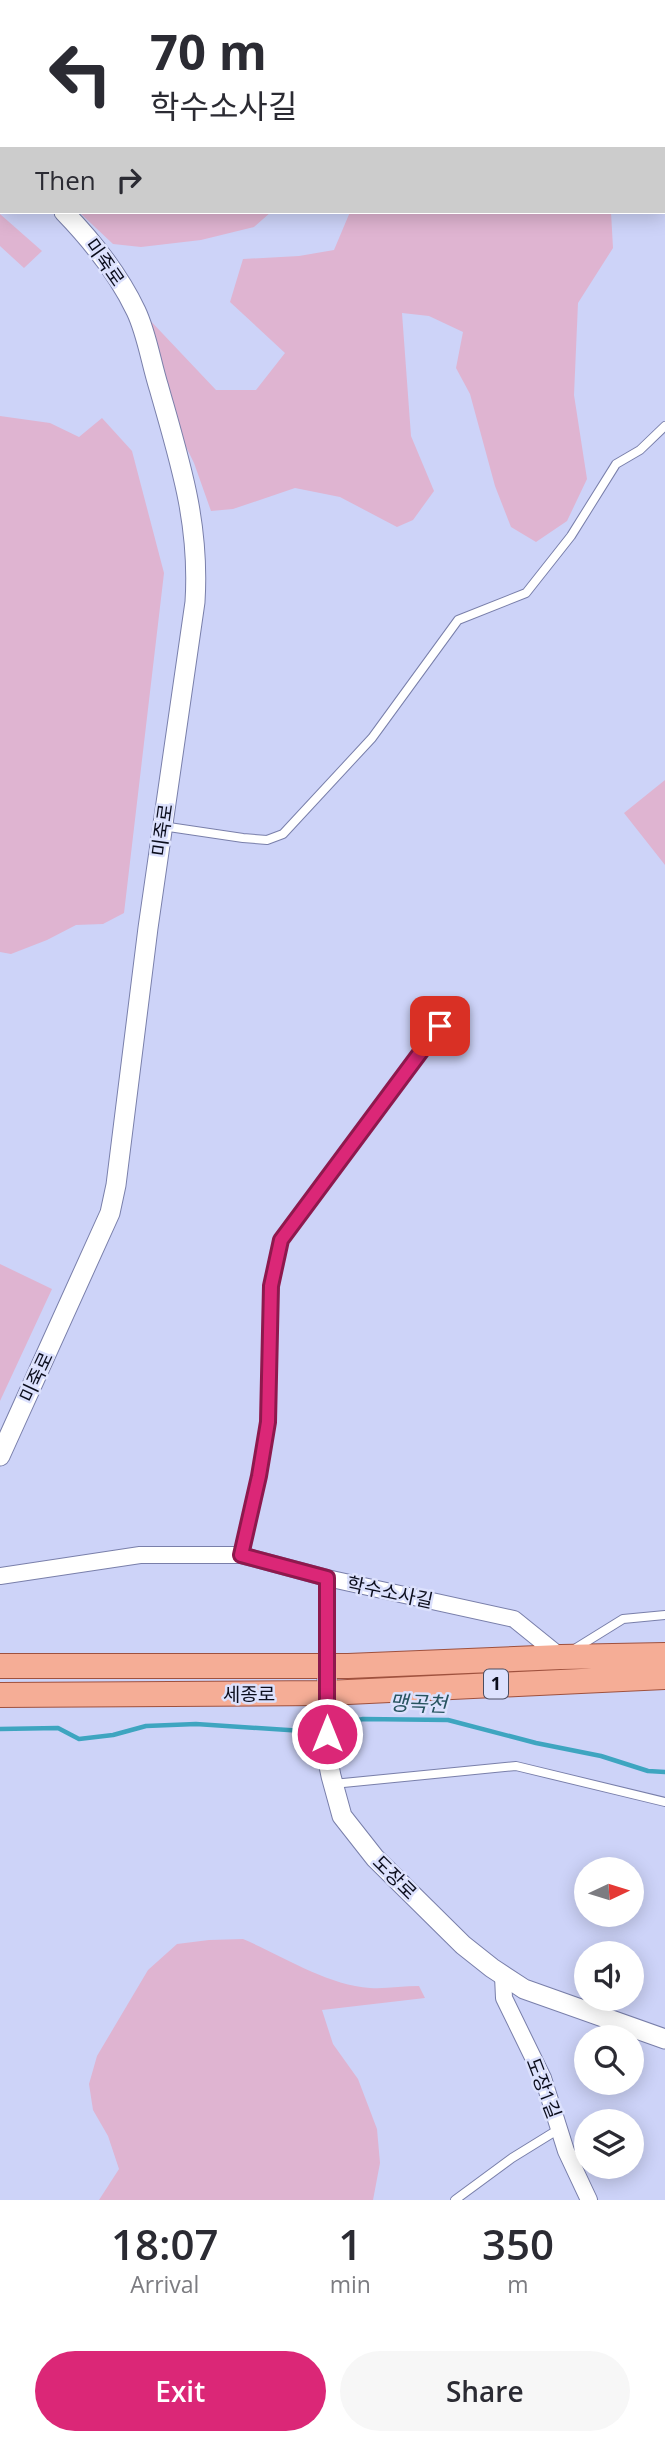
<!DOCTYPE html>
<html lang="en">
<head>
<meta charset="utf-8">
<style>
	:root { --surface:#fff; --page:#f7f7f7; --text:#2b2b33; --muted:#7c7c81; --accent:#db2777 }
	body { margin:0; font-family:"Open Sans","Noto Sans KR",sans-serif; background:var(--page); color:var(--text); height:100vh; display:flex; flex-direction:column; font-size:26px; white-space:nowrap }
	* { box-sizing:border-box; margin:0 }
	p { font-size:23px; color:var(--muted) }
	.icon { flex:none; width:38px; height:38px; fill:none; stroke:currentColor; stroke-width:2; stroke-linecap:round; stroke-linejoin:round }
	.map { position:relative; height:2200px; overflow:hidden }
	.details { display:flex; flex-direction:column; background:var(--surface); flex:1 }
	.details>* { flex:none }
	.hud { position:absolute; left:0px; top:0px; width:665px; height:214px; box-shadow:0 4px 18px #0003; background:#fff; color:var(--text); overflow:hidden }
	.needle { width:46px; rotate:86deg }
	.fabs { position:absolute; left:574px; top:1857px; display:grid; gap:14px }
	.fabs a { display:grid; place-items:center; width:70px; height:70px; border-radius:50%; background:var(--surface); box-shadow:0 4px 18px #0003; font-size:35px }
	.pin { position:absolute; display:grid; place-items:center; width:60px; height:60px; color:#fff; margin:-30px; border-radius:14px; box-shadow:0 4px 10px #0006 }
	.me { position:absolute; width:77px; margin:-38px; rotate:0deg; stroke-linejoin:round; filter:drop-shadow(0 0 5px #0008) }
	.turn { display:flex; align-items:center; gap:24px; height:147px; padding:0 35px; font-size:32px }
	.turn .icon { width:91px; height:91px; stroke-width:2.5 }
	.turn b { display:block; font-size:49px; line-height:60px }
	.then { display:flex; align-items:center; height:66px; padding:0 35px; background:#0003; gap:14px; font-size:26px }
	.eta { display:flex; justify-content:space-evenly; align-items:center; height:119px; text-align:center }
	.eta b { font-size:42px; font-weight:600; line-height:49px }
	.action { display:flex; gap:14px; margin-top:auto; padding:14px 35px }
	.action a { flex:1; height:80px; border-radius:42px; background:var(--accent); color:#fff; font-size:28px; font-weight:600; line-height:80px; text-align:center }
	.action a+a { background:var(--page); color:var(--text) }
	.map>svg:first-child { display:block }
	.green { fill:#dfb4d1 }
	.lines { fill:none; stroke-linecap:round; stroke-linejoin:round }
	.stream { stroke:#3ea5c0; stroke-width:4.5 }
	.service-casing { stroke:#797faa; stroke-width:10 }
	.minor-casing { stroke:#797faa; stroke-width:18 }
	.tertiary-casing { stroke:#797faa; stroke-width:21 }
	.primary-casing { stroke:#9f513e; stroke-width:26 }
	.motorway-casing { stroke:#9f513e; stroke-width:30 }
	.service { stroke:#fff; stroke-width:8 }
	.minor { stroke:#fff; stroke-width:16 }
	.tertiary { stroke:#fff; stroke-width:19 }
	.primary { stroke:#f5ad96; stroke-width:24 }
	.motorway { stroke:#ee7650; stroke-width:28 }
	.route-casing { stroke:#8e194d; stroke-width:18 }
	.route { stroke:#db2777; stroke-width:12 }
	.labels { text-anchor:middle; stroke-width:5; stroke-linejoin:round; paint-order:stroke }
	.shield { fill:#dce1fd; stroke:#4a4d60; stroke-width:2 }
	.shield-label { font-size:18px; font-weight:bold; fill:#0b0d1c }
	.street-label { font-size:19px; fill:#0b0d1c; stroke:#dce1fd }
	.water-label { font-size:21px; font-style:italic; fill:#285460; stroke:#dce1fd }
</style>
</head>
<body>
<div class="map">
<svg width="665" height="2200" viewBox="0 0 665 2200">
	<rect width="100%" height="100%" fill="#cdd3f8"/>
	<path class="green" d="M94 0H270L277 2H95Z
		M79 212H271L254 227 201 240 141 247 113 244Z
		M350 212H611L613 248 578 303 574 395 587 479 567 521 536 542 511 527 495 486 470 394 456 368 463 332 429 316 402 313 411 436 434 491 413 520 397 527 340 497 295 488 233 509 211 511 194 463 160 394 145 315 216 390H256L285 353 230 302 243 259 299 256 334 250Z
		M0 214 42 251 24 268 0 246Z
		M0 416 50 423 79 437 102 418 132 451 164 573 124 913 103 924 76 925 47 940 11 954 0 952Z
		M665 780V865L624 813Z
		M0 1264 52 1289 0 1401Z
		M243 1939C283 1956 327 1985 370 1988 386 1989 403 1986 419 1986L425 1998 322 2010 333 2044 358 2079 377 2129 380 2163 373 2200H99L119 2169 108 2136 93 2110 89 2084 97 2056 148 1970 177 1944 209 1940Z"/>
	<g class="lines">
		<path class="stream" d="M334 1725 363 1719 448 1720 536 1743 601 1756 648 1771 665 1772
			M0 1729 58 1728 79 1739 113 1735 146 1726 196 1724 303 1731 322 1727"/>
		<g class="service-casing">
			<path id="service" d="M162 826 243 838 267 840 283 834 372 738 458 620 526 593 571 536 616 464 640 450 665 426
				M241 1555 259 1476 268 1421 271 1286 281 1240 456 1006
				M573 1650 623 1619 665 1615
				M333 1784 516 1766 665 1802
				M455 2200 512 2158 559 2129"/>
		</g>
		<g class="minor-casing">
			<path id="minor" d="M0 1576 140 1555H241L327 1578 514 1619 561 1657
				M327 1578V1666
				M503 1976 504 1998 543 2078 566 2151 589 2200"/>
		</g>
		<g class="tertiary-casing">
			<path id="tertiary" d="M0 143 2 145
				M0 1456 110 1213 116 1185 148 928 195 602C200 523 180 462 159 388 151 363 147 334 136 311 118 273 93 242 64 212
				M327 1666V1756L331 1776 342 1816 375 1858 463 1945 492 1968 524 1989 665 2039"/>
		</g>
		<g class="primary-casing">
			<path id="primary" d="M0 1666H348L561 1657 665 1655
				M0 1695 327 1693 665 1677"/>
		</g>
		<g class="motorway-casing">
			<path id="motorway" d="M380 0 386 2
				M483 0 490 2
				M663 46H665
				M663 79 665 80"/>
		</g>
		<use href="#service" class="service"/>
		<use href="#minor" class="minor"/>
		<use href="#tertiary" class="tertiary"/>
		<use href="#primary" class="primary"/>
		<use href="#motorway" class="motorway"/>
	</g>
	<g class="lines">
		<g class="route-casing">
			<path id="route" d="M327 1734V1578L241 1555 259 1476 268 1422 271 1286 281 1240 440 1026"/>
		</g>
		<use href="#route" class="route"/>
	</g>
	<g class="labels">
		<rect class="shield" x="484" y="1669.5" width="24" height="29" rx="5"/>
		<g class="shield-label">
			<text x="496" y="1690">1</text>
		</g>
		<g class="street-label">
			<text transform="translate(105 262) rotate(55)" y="7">미죽로</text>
			<text transform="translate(162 830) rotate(-82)" y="7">미죽로</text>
			<text transform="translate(36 1377) rotate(-65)" y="7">미죽로</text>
			<text transform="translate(390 1592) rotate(12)" y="7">학수소사길</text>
			<text x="249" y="1701">세종로</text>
			<text transform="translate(395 1877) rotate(45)" y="7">도장로</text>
			<text transform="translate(544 2088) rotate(69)" y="7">도장1길</text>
		</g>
		<g class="water-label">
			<text transform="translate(418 1704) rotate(2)" y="7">맹곡천</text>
		</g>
	</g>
</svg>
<div class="fabs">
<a><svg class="needle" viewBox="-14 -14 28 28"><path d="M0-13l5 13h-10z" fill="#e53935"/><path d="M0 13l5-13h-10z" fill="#7c7c81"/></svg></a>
<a><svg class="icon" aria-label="sound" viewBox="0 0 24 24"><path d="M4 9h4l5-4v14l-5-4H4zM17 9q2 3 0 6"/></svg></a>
<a><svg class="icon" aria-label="search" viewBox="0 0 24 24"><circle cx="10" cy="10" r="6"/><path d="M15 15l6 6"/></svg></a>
<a><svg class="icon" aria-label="layers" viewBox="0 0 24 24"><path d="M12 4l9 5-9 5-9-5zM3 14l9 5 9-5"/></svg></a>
</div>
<div class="pin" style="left:440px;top:1026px;background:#d93025"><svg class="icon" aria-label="arrive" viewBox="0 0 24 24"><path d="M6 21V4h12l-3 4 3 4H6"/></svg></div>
<svg class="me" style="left:327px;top:1734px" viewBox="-20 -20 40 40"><circle r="17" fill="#db2777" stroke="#fff" stroke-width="3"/><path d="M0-11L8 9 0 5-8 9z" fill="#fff"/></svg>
<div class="hud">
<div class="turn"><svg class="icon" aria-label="left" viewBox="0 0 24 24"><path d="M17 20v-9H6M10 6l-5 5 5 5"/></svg><div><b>70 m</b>학수소사길</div></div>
<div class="then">Then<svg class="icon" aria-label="right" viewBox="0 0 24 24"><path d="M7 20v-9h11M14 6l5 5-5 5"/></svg></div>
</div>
</div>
<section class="details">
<div class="eta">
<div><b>18:07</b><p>Arrival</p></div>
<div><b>1</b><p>min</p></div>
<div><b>350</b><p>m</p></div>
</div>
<div class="action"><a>Exit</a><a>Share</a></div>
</section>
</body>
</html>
